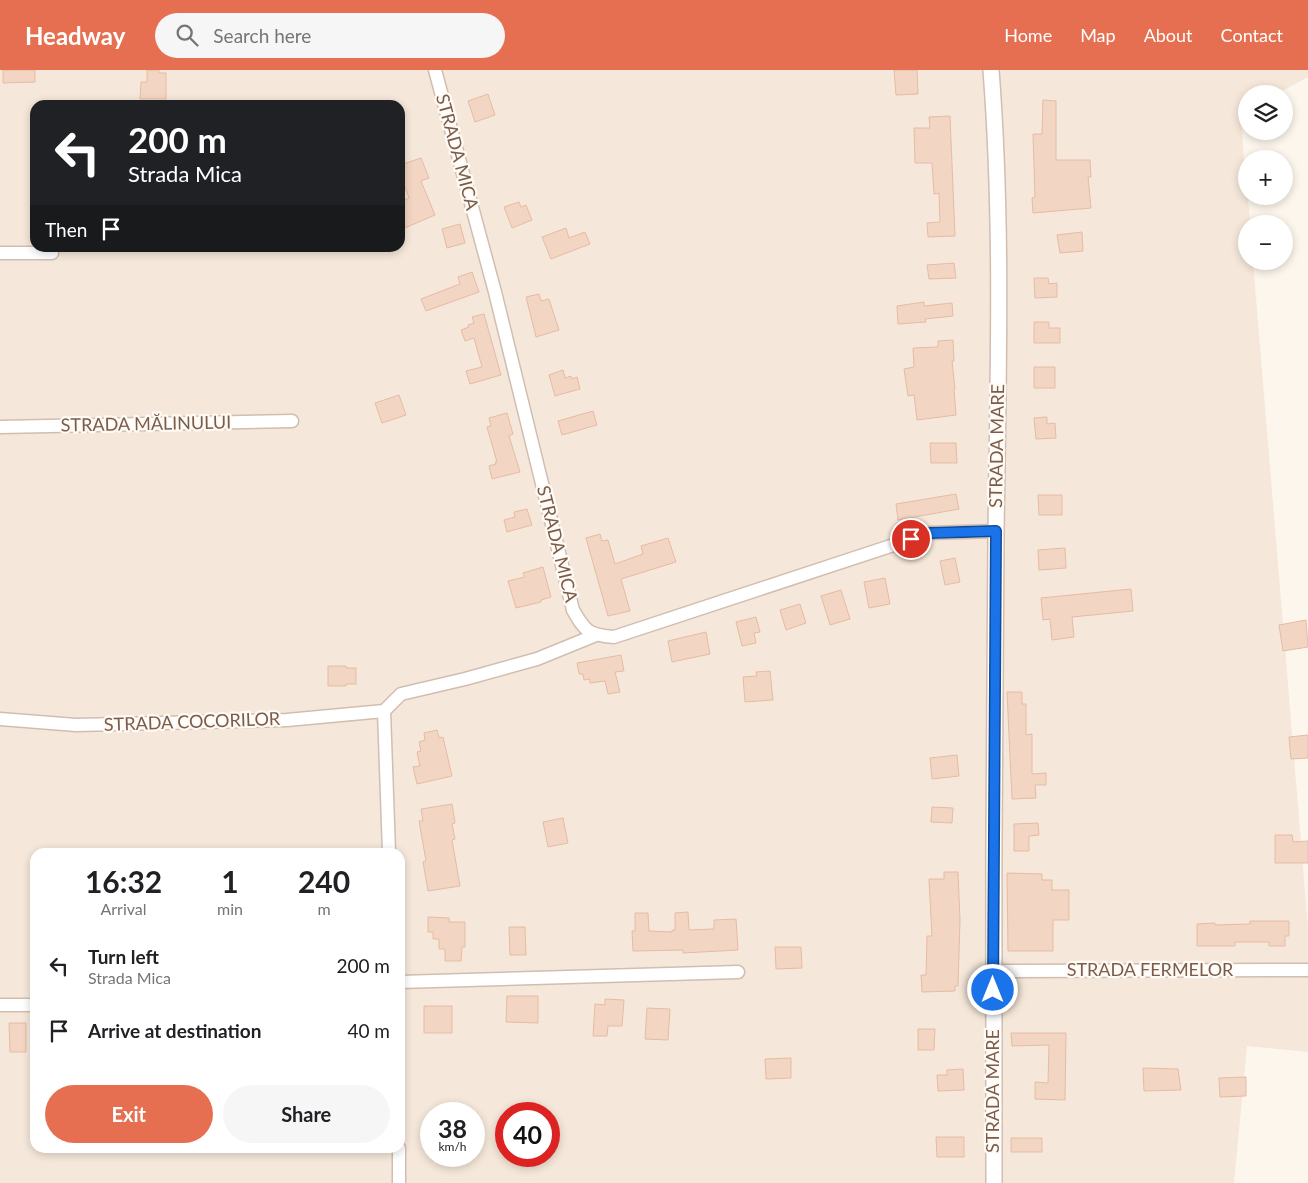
<!DOCTYPE html>
<html lang="en">
<head>
<meta charset="utf-8">
<style>
	:root { --surface:#fff; --page:#f6f6f6; --text:#202124; --muted:#757577; --accent:#e76f51 }
	body { margin:0; font-family:Lato,sans-serif; background:var(--page); color:var(--text); height:100vh; display:flex; flex-direction:column; font-size:19px; white-space:nowrap }
	* { box-sizing:border-box; margin:0 }
	p { font-size:16px; color:var(--muted) }
	.icon { flex:none; width:28px; height:28px; fill:none; stroke:currentColor; stroke-width:2; stroke-linecap:round; stroke-linejoin:round }
	.map { position:relative; flex:1; overflow:hidden }
	.side { position:absolute; left:30px; top:778px; width:375px; height:305px; display:flex; flex-direction:column; background:var(--surface); border-radius:15px; box-shadow:0 2px 8px #0003 }
	.side>* { flex:none }
	.banner { position:absolute; left:30px; top:30px; width:375px; height:152px; border-radius:15px; box-shadow:0 2px 8px #0003; background:#202124; color:#fff; overflow:hidden }
	.tools { position:absolute; left:1238px; top:15px; display:grid; gap:10px }
	.tools a { display:grid; place-items:center; width:55px; height:55px; border-radius:50%; background:var(--surface); box-shadow:0 2px 8px #0003; font-size:25px }
	.speed { position:absolute; left:420px; top:1032px; display:flex; gap:10px; font-size:25px; font-weight:700; text-align:center }
	.speed>* { display:grid; place-content:center; width:65px; height:65px; border-radius:50%; background:var(--surface); box-shadow:0 2px 8px #0003; line-height:1 }
	.speed small { font-size:12px; font-weight:400 }
	.speed .limit { border:8px solid #d22; background:#fff; color:#111 }
	.pin { position:absolute; display:grid; place-items:center; width:42px; height:42px; color:#fff; margin:-21px; border:2px solid #fff; border-radius:50%; box-shadow:0 1px 5px #0007 }
	.me { position:absolute; width:55px; margin:-28px; rotate:0deg; stroke-linejoin:round; filter:drop-shadow(0 0 4px #0008) }
	.turn { display:flex; align-items:center; gap:18px; height:105px; padding:0 15px; font-size:22px }
	.turn .icon { width:65px; height:65px; stroke-width:2.5 }
	.turn b { display:block; font-size:35px; line-height:42px }
	.then { display:flex; align-items:center; height:48px; padding:0 15px; background:#0003; gap:10px; font-size:19px }
	.eta { display:flex; justify-content:space-evenly; align-items:center; height:85px; text-align:center }
	.eta b { font-size:30px; font-weight:700; line-height:35px }
	.cta { display:flex; gap:10px; margin-top:auto; padding:10px 15px }
	.cta a { flex:1; height:58px; border-radius:30px; background:var(--accent); color:#fff; font-size:20px; font-weight:700; line-height:58px; text-align:center }
	.cta a+a { background:var(--page); color:var(--text) }
	ul { padding:0; list-style:none }
	li { display:flex; align-items:center; gap:15px; height:65px; padding:0 15px }
	li div { flex:1 }
	li b { display:block; font-size:19px }
	li em { font-style:normal }
	header { display:flex; align-items:center; gap:30px; box-sizing:border-box; height:70px; padding:0 25px; background:var(--accent); color:#fff }
	header strong { font-size:24px }
	nav { display:flex; gap:28px; margin-inline-start:auto; font-size:18px }
	.search { width:350px; height:45px; background:var(--page); display:flex; align-items:center; gap:12px; box-sizing:border-box; padding:0 18px; border-radius:28px; color:var(--muted); font-size:19px }
	.map>svg:first-child { display:block }
	.residential { fill:#f5e8da; fill-rule:evenodd }
	.building { fill:#f3d5c3; stroke:#e6bba3 }
	.lines { fill:none; stroke-linecap:round; stroke-linejoin:round }
	.minor-casing { stroke:#d1beb0; stroke-width:15 }
	.tertiary-casing { stroke:#d1beb0; stroke-width:18 }
	.minor { stroke:#fff; stroke-width:12 }
	.tertiary { stroke:#fff; stroke-width:15 }
	.route-casing { stroke:#114b97; stroke-width:12 }
	.route { stroke:#1a73e8; stroke-width:9 }
	.labels { text-anchor:middle; stroke-width:4.5; stroke-linejoin:round; paint-order:stroke }
	.street-label { font-size:18px; fill:#7a5c4d; stroke:#fffaf3 }
</style>
</head>
<body>
<header>
<strong>Headway</strong>
<div class="search"><svg class="icon" aria-label="search" viewBox="0 0 24 24"><circle cx="10" cy="10" r="6"/><path d="M15 15l6 6"/></svg>Search here</div>
<nav><a>Home</a><a>Map</a><a>About</a><a>Contact</a></nav>
</header>
<div class="map">
<svg width="1308" height="1113" viewBox="0 0 1308 1113">
	<rect width="100%" height="100%" fill="#fdf6ec"/>
	<path class="residential" d="M0 0H1308V7L1277 24H1246V40L1241 43 1246 126H1248L1250 154H1246V191H1253L1308 857V982L1247 976 1234 1113H0ZM35 35H400V178H35ZM35 782H400V1078H35ZM431 1044H474V1086H431ZM506 1044H549V1086H506Z"/>
	<path class="building" d="M3 0H35V12L3 13Z
		M147 0H159V3H166V29H140L141 12H147Z
		M894 0H917L918 24 896 25Z
		M488 24 495 45 475 52 468 31Z
		M1043 30 1056 31V90H1090L1091 107H1088L1091 138 1033 143 1032 128 1035 127 1033 64H1042Z
		M950 46 955 166 928 167 927 153 940 152 939 123 934 124 932 93H915L914 58H930L929 47Z
		M421 88 429 108 421 111 435 145 400 160V132L409 128 400 103V95Z
		M519 132 521 137 526 135 532 150 512 158 504 137Z
		M460 154 465 173 447 178 442 159Z
		M566 158 569 168 585 162 590 174 551 189 542 167Z
		M1082 162 1083 181 1060 183 1057 165Z
		M954 193 956 208 929 209 927 195Z
		M472 202 479 222 426 241 421 229 460 214 458 207Z
		M1034 208H1048L1049 214 1057 213V227L1035 228Z
		M539 224 541 231 549 229 559 260 536 267 526 227Z
		M924 232V236L952 233 953 246 925 249 926 252 898 254 897 236Z
		M484 244 501 305 470 314 466 301 482 297 474 268 465 271 461 260 469 257 468 255 474 253 472 247Z
		M1034 252H1049V258H1060V273H1034Z
		M953 270 954 291H952L955 319H954L956 345 917 350 914 325 908 326 904 299 914 297 913 278 938 277V271Z
		M1034 297H1055V318H1034Z
		M563 300 565 308 571 306 572 309 577 307 580 319 555 326 549 305Z
		M399 325 406 345 382 353 375 333Z
		M593 341 597 355 562 365 558 351Z
		M507 343 513 364 509 366 520 402 492 409 489 396 496 394 495 392H497L487 357 491 356 489 348Z
		M1047 347V354L1055 353 1056 368 1036 369 1034 348Z
		M930 373H956L957 393H931Z
		M956 424 959 439 898 450 896 434Z
		M1038 425H1062V445H1039Z
		M527 439 532 455 507 462 504 450 515 447 514 442Z
		M600 464 602 471 608 470 615 494 643 484 641 476 668 468 676 492 621 509 630 541 608 546 586 468Z
		M1065 478 1066 498 1039 500 1038 480Z
		M955 488 960 512 945 515 940 491Z
		M543 497 551 527 541 530V532L516 538 508 511 525 507 523 503Z
		M885 508 890 534 869 538 864 512Z
		M1131 519 1133 541 1072 547 1074 567 1052 570 1050 549 1043 550 1041 528Z
		M841 520 850 549 830 555 821 526Z
		M800 534 806 553 786 560 780 540Z
		M756 547 760 562 754 563 756 573 742 576 736 552Z
		M1306 550 1308 577 1283 581 1279 555Z
		M706 562 710 584 672 592 668 571Z
		M621 585 624 601 615 602 620 622 608 624 605 611 590 613V609L584 610 583 604H579L577 593Z
		M328 596H346V598H356V614H346V616H328Z
		M770 601 773 630 745 632 743 607 757 606 756 602Z
		M1007 622H1022V634H1026V665L1032 664V704L1046 703V715H1035L1036 728 1012 729Z
		M437 660 439 668 443 667 452 706 417 714 413 697 420 696 417 682 421 681 419 672 425 670 424 663Z
		M1308 665V688L1291 689 1289 667Z
		M957 685 959 706 932 709 930 688Z
		M452 734 455 753 452 754 455 769 452 770 460 816 428 821 423 792 426 791 419 751H423L421 739Z
		M932 737 953 738 952 753 931 752Z
		M563 748 568 773 548 777 543 752Z
		M1038 753 1039 765 1029 766V781H1014V754Z
		M1275 765H1292L1293 772 1308 771V793H1275Z
		M944 802H958L960 850 958 916H955V921L922 922 921 905H926L927 866H932L929 809H944Z
		M1007 803 1042 804V810H1052V820H1069V850H1053V881H1008Z
		M688 842 689 860 714 859V850L736 849 738 880 683 883V880L633 881 632 861H635V843H648L649 861 672 862V860H675V843Z
		M428 847 449 848V852H465V877H462L461 891H445V879H439V869H433V862H428Z
		M1250 851H1289V866H1285V876H1269V872H1235V876H1197V854L1215 853V855L1250 854Z
		M509 857H525L526 885H510Z
		M775 877H801L802 898 776 899Z
		M507 926H538V953L506 952Z
		M605 929 624 930 622 956H608L607 966H593L595 934 605 935Z
		M424 936H452V963H424Z
		M647 938 670 939 668 970 645 969Z
		M9 953H26V982H10Z
		M918 959H935L934 980H918Z
		M1011 963H1066L1065 1030 1035 1029V1012L1048 1013 1049 975 1012 976Z
		M791 988V1008L766 1009 765 989Z
		M1143 998 1178 999 1181 1020 1144 1021Z
		M963 999 964 1020 938 1021 937 1005H947V1000Z
		M1246 1007V1026L1220 1027 1219 1008Z
		M936 1067H964V1087H937Z
		M1011 1068H1042V1082H1011Z"/>
	<g class="lines">
		<g class="minor-casing">
			<path id="minor" d="M435 0 495 222 573 540C585 561 588 565 614 567L930 463 996 461
				M0 183H52
				M0 357 292 351
				M0 649 76 655 287 650 384 641
				M389 782 384 641 401 624 465 609 537 589 596 565
				M993 901 1308 900
				M400 912 738 902
				M0 935H35
				M399 1078V1113"/>
		</g>
		<g class="tertiary-casing">
			<path id="tertiary" d="M991 0C1003 154 998 309 996 464 994 680 993 897 994 1113"/>
		</g>
		<use href="#minor" class="minor"/>
		<use href="#tertiary" class="tertiary"/>
	</g>
	<g class="lines">
		<g class="route-casing">
			<path id="route" d="M911 469 930 463 996 461 993 920"/>
		</g>
		<use href="#route" class="route"/>
	</g>
	<g class="labels">
		<g class="street-label">
			<text transform="translate(457 82) rotate(75)" y="6">STRADA MICA</text>
			<text transform="translate(146 354) rotate(-1)" y="6">STRADA MĂLINULUI</text>
			<text transform="translate(997 376) rotate(-89)" y="6">STRADA MARE</text>
			<text transform="translate(557 474) rotate(76)" y="6">STRADA MICA</text>
			<text transform="translate(192 652) rotate(-2)" y="6">STRADA COCORILOR</text>
			<text x="1150" y="906">STRADA FERMELOR</text>
			<text transform="translate(993 1021) rotate(-90)" y="6">STRADA MARE</text>
		</g>
	</g>
</svg>
<div class="tools">
<a><svg class="icon" aria-label="layers" viewBox="0 0 24 24"><path d="M12 4l9 5-9 5-9-5zM3 14l9 5 9-5"/></svg></a>
<a>+</a>
<a>−</a>
</div>
<div class="speed"><div>38<small>km/h</small></div><div class="limit">40</div></div>
<div class="pin" style="left:911px;top:469px;background:#d93025"><svg class="icon" aria-label="arrive" viewBox="0 0 24 24"><path d="M6 21V4h12l-3 4 3 4H6"/></svg></div>
<svg class="me" style="left:993px;top:920px" viewBox="-20 -20 40 40"><circle r="17" fill="#1a73e8" stroke="#fff" stroke-width="3"/><path d="M0-11L8 9 0 5-8 9z" fill="#fff"/></svg>
<div class="banner">
<div class="turn"><svg class="icon" aria-label="left" viewBox="0 0 24 24"><path d="M17 20v-9H6M10 6l-5 5 5 5"/></svg><div><b>200 m</b>Strada Mica</div></div>
<div class="then">Then<svg class="icon" aria-label="arrive" viewBox="0 0 24 24"><path d="M6 21V4h12l-3 4 3 4H6"/></svg></div>
</div>
<section class="side">
<div class="eta">
<div><b>16:32</b><p>Arrival</p></div>
<div><b>1</b><p>min</p></div>
<div><b>240</b><p>m</p></div>
</div>
<ul>
<li><svg class="icon" aria-label="left" viewBox="0 0 24 24"><path d="M17 20v-9H6M10 6l-5 5 5 5"/></svg><div><b>Turn left</b><p>Strada Mica</p></div><em>200 m</em></li>
<li><svg class="icon" aria-label="arrive" viewBox="0 0 24 24"><path d="M6 21V4h12l-3 4 3 4H6"/></svg><div><b>Arrive at destination</b></div><em>40 m</em></li>
</ul>
<div class="cta"><a>Exit</a><a>Share</a></div>
</section>
</div>
</body>
</html>
